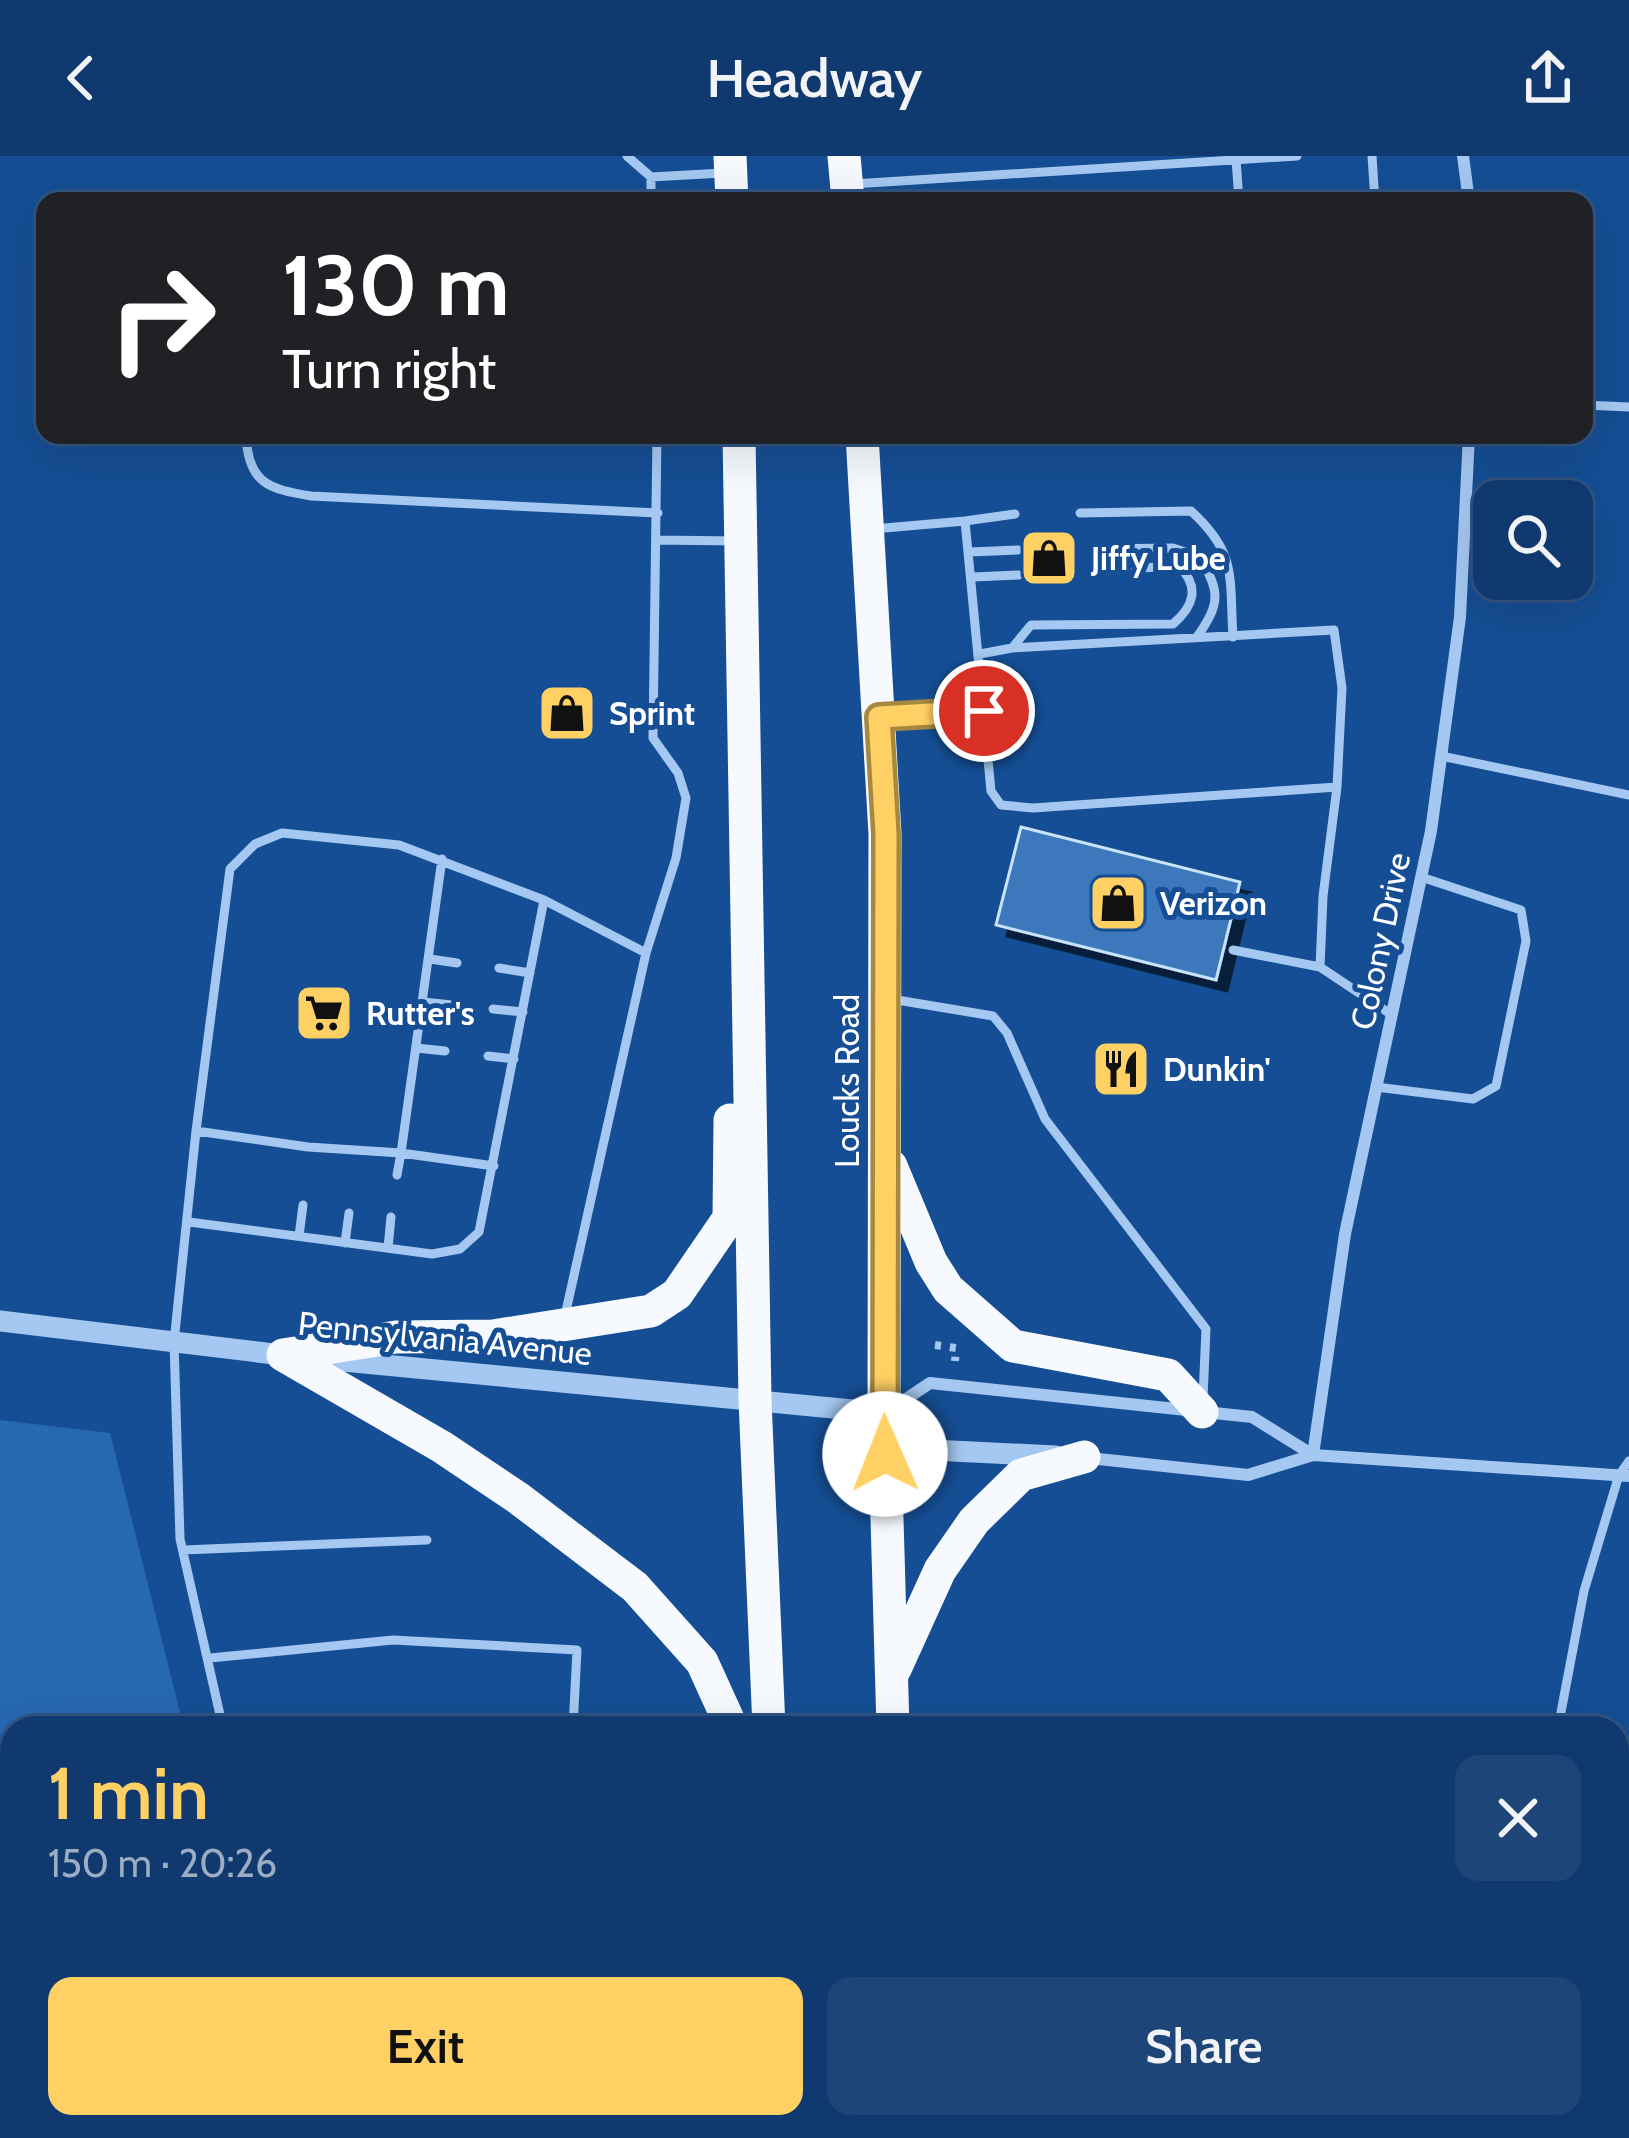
<!DOCTYPE html>
<html lang="en">
<head>
<meta charset="utf-8">
<style>
	:root { --surface:#103a6f; --page:#1e4577; --text:#f1f3f6; --muted:#9cadc3; --line:#305482; --accent:#ffd164 }
	body { margin:0; font-family:Cabin,sans-serif; background:var(--page); color:var(--text); height:100vh; display:flex; flex-direction:column; font-size:45px; white-space:nowrap }
	* { box-sizing:border-box; margin:0 }
	p { font-size:39px; color:var(--muted) }
	.icon { flex:none; width:66px; height:66px; fill:none; stroke:currentColor; stroke-width:2; stroke-linecap:round; stroke-linejoin:round }
	.map { position:relative; flex:1; overflow:hidden }
	.side { position:absolute; left:0px; top:1560px; width:1629px; height:423px; display:flex; flex-direction:column; background:var(--surface); border-radius:36px 36px 0 0; box-shadow:0 12px 48px #0002,0 0 0 3px var(--line) }
	.side>* { flex:none }
	.hud { position:absolute; left:36px; top:36px; width:1557px; height:252px; border-radius:24px; box-shadow:0 12px 48px #0002,0 0 0 3px var(--line); background:#202124; color:#fff; overflow:hidden }
	.buttons { position:absolute; left:1473px; top:324px; display:grid; gap:24px }
	.buttons a { display:grid; place-items:center; width:120px; height:120px; border-radius:24px; background:var(--surface); box-shadow:0 12px 48px #0002,0 0 0 3px var(--line); font-size:60px }
	.pin { position:absolute; display:grid; place-items:center; width:102px; height:102px; color:#fff; margin:-51px; border:6px solid #fff; border-radius:50%; box-shadow:0 3px 12px #0007 }
	.me { position:absolute; width:132px; margin:-66px; rotate:359deg; stroke-linejoin:round; filter:drop-shadow(0 0 9px #0008) }
	.turn { display:flex; align-items:center; gap:42px; height:252px; padding:0 48px; font-size:54px }
	.turn .icon { width:156px; height:156px; stroke-width:2.5 }
	.turn b { display:block; font-size:84px; line-height:102px }
	.round { display:grid; place-items:center; flex:none; width:126px; height:126px; border-radius:24px; background:var(--page) }
	.overview { display:flex; align-items:center; justify-content:space-between; height:204px; padding:0 48px }
	h1 { font-size:72px; font-weight:600; line-height:90px; color:var(--accent) }
	.action { display:flex; gap:24px; margin-top:auto; padding:24px 48px }
	.action a { flex:1; height:138px; border-radius:24px; background:var(--accent); color:#111; font-size:48px; font-weight:600; line-height:138px; text-align:center }
	.action a+a { background:var(--page); color:var(--text) }
	header { display:flex; justify-content:space-between; align-items:center; height:156px; padding:0 48px; background:var(--surface); font-size:54px; font-weight:600 }
	.map>svg:first-child { display:block }
	.green { fill:#2768b3 }
	.building { fill:#3d77bc; stroke:#cbe2fc; stroke-width:3; filter:url(#shadow) }
	.lines { fill:none; stroke-linecap:round; stroke-linejoin:round }
	.path { stroke:#a4c8f1; stroke-width:8; stroke-dasharray:6 9; stroke-linecap:butt }
	.service { stroke:#a4c8f1; stroke-width:9 }
	.minor { stroke:#a4c8f1; stroke-width:12 }
	.tertiary { stroke:#a4c8f1; stroke-width:21 }
	.trunk { stroke:#f6faff; stroke-width:33 }
	.route-casing { stroke:#a68841; stroke-width:30 }
	.route { stroke:#ffd164; stroke-width:21 }
	.labels { text-anchor:middle; stroke-width:10; stroke-linejoin:round; paint-order:stroke }
	.poi-label { font-size:33px; font-weight:bold; fill:#fff; stroke:#154e94; text-anchor:start }
	.street-label { font-size:33px; fill:#fff; stroke:#154e94 }
</style>
</head>
<body>
<header><svg class="icon" aria-label="back" viewBox="0 0 24 24"><path d="M15 5l-7 7 7 7"/></svg>Headway<svg class="icon" aria-label="share" viewBox="0 0 24 24"><path d="M12 15V3M7 8l5-5 5 5M5 13v7h14v-7"/></svg></header>
<div class="map">
<svg width="1629" height="1982" viewBox="0 0 1629 1982">
	<defs>
		<filter id="shadow"><feDropShadow dx="11" dy="11" stdDeviation="0" flood-color="#0009"/></filter>
	</defs>
	<rect width="100%" height="100%" fill="#154e94"/>
	<path class="green" d="M0 1264 110 1277 184 1572H12V1971H55L47 1982H0Z"/>
	<path class="building" d="M1021 671 1240 726 1216 824 996 769Z
		M1629 1865V1982H1606L1603 1971H1617V1869Z"/>
	<g class="lines">
		<path class="path" d="M935 1189 956 1192 955 1205"/>
		<path class="service" d="M627 0 651 21
			M1372 0 1375 45
			M1236 3 1239 45
			M853 28 1297 0
			M651 45V21L723 17
			M1584 249 1629 251
			M246 279C248 327 268 333 311 340L658 357
			M1080 357 1191 355C1238 398 1229 421 1233 481
			M965 365 1015 358
			M873 373 965 365 991 635 1001 649 1033 652 1337 631 1342 532 1334 474 1012 492 980 498
			M657 384 737 385
			M1098 393 1173 392 1200 401C1220 437 1221 446 1197 481
			M969 396 1018 394
			M973 421 1019 419
			M1012 492 1031 469 1173 468C1194 450 1200 431 1179 410L1100 414
			M884 561 984 555
			M1441 600 1629 639
			M1337 631 1323 740 1320 811 1392 859
			M1233 794 1320 811
			M430 803 457 807
			M499 812 530 817
			M891 843 993 860 1007 877 1045 963 1206 1173 1203 1242
			M423 846 452 849
			M493 853 523 856
			M416 892 445 895
			M488 900 514 903
			M1376 931 1473 943 1496 930 1526 785 1521 754 1421 721
			M196 975 308 991 401 997 442 703
			M397 1019 401 997 494 1010
			M189 1066 432 1098 460 1093 479 1076 544 744
			M299 1080 303 1049
			M345 1087 349 1057
			M388 1092 391 1061
			M564 1164 646 797 676 702 686 642 678 617 653 582 657 279
			M183 1394 427 1384
			M210 1502 393 1484 577 1494 573 1572
			M223 1572 180 1383 174 1186 196 975 230 713 255 688 282 677 399 689 544 744 646 797
			M1558 1572 1584 1435 1619 1319 1629 1305
			M596 1971 599 1982
			M1005 1971V1982
			M1330 1971 1331 1982
			M1557 1971 1560 1982
			M268 1982 274 1971
			M1137 1982V1971"/>
		<path class="minor" d="M1463 0 1469 45
			M891 1253 930 1227 1252 1261 1313 1299
			M1313 1299 1345 1078 1431 675 1460 461 1469 279
			M1089 1302 1248 1319 1313 1299 1629 1320
			M476 1982 484 1971"/>
		<path class="tertiary" d="M0 1165 291 1200
			M322 1203 884 1257 932 1294 1056 1300"/>
		<path class="trunk" d="M730 0 732 45
			M844 0 848 45
			M739 279 755 1244 769 1572
			M862 279 885 678 884 1257 893 1572
			M891 1010 931 1106 948 1133 1013 1190 1168 1219 1202 1256
			M283 1199 396 1181 493 1180 651 1155 677 1138 729 1062 730 964
			M283 1199 442 1291 518 1342 635 1431 702 1506 732 1572
			M895 1513 940 1414 974 1365 1021 1319 1084 1301
			M785 1971 786 1982
			M903 1971V1982"/>
	</g>
	<g class="lines">
		<g class="route-casing">
			<path id="route" d="M885 1298 886 678 879 561 984 555"/>
		</g>
		<use href="#route" class="route"/>
	</g>
	<defs>
		<g id="shop-square" transform="scale(3)"><rect x="-9" y="-9" width="18" height="18" rx="4" fill="#ffd164" stroke="#154e94"/><path d="M-5-2.5h2.3a2.7 3.5 0 0 1 5.4 0H5L5.5 6h-11ZM-1.5-2.5h3a1.5 2.3 0 0 0-3 0Z" fill="#111"/></g>
		<g id="supermarket-square" transform="scale(3)"><rect x="-9" y="-9" width="18" height="18" rx="4" fill="#ffd164" stroke="#154e94"/><path d="M-6-5.5h2.5l.6 2H6L4.5 2H-2.5L-4.4-4H-6ZM-1.5 3.2a1.3 1.3 0 1 0 .1 0ZM3 3.2a1.3 1.3 0 1 0 .1 0Z" fill="#111"/></g>
		<g id="restaurant-square" transform="scale(3)"><rect x="-9" y="-9" width="18" height="18" rx="4" fill="#ffd164" stroke="#154e94"/><path d="M-5-6h1v4h1v-4h1v4h1v-4h1v5L-1.5 .5V6h-2V.5L-5-1ZM5-6V6H3V1.5H1.5Q1.5-4 5-6Z" fill="#111"/></g>
	</defs>
	<g fill-rule="evenodd">
		<use href="#shop-square" x="1049" y="402"/>
		<use href="#shop-square" x="567" y="557"/>
		<use href="#shop-square" x="1118" y="747"/>
		<use href="#supermarket-square" x="324" y="857"/>
		<use href="#restaurant-square" x="1121" y="913"/>
	</g>
	<g class="labels">
		<g class="poi-label">
			<text x="1091" y="414">Jiffy Lube</text>
			<text x="609" y="569">Sprint</text>
			<text x="1160" y="759">Verizon</text>
			<text x="366" y="869">Rutter's</text>
			<text x="1163" y="925">Dunkin'</text>
		</g>
		<g class="street-label">
			<text transform="translate(1380 785) rotate(-78)" y="12">Colony Drive</text>
			<text transform="translate(847 925) rotate(-90)" y="12">Loucks Road</text>
			<text transform="translate(445 1182) rotate(6)" y="12">Pennsylvania Avenue</text>
		</g>
	</g>
</svg>
<div class="buttons">
<a><svg class="icon" aria-label="search" viewBox="0 0 24 24"><circle cx="10" cy="10" r="6"/><path d="M15 15l6 6"/></svg></a>
</div>
<div class="pin" style="left:984px;top:555px;background:#d93025"><svg class="icon" aria-label="arrive" viewBox="0 0 24 24"><path d="M6 21V4h12l-3 4 3 4H6"/></svg></div>
<svg class="me" style="left:885px;top:1298px" viewBox="-20 -20 40 40"><circle r="19" fill="#fff"/><path d="M0-13L10 11 0 6-10 11z" fill="#ffd164"/></svg>
<div class="hud">
<div class="turn"><svg class="icon" aria-label="right" viewBox="0 0 24 24"><path d="M7 20v-9h11M14 6l5 5-5 5"/></svg><div><b>130 m</b>Turn right</div></div>
</div>
<section class="side">
<div class="overview"><div><h1>1 min</h1><p>150 m · 20:26</p></div><a class="round"><svg class="icon" aria-label="close" viewBox="0 0 24 24"><path d="M6 6l12 12M18 6L6 18"/></svg></a></div>
<div class="action"><a>Exit</a><a>Share</a></div>
</section>
</div>
</body>
</html>
